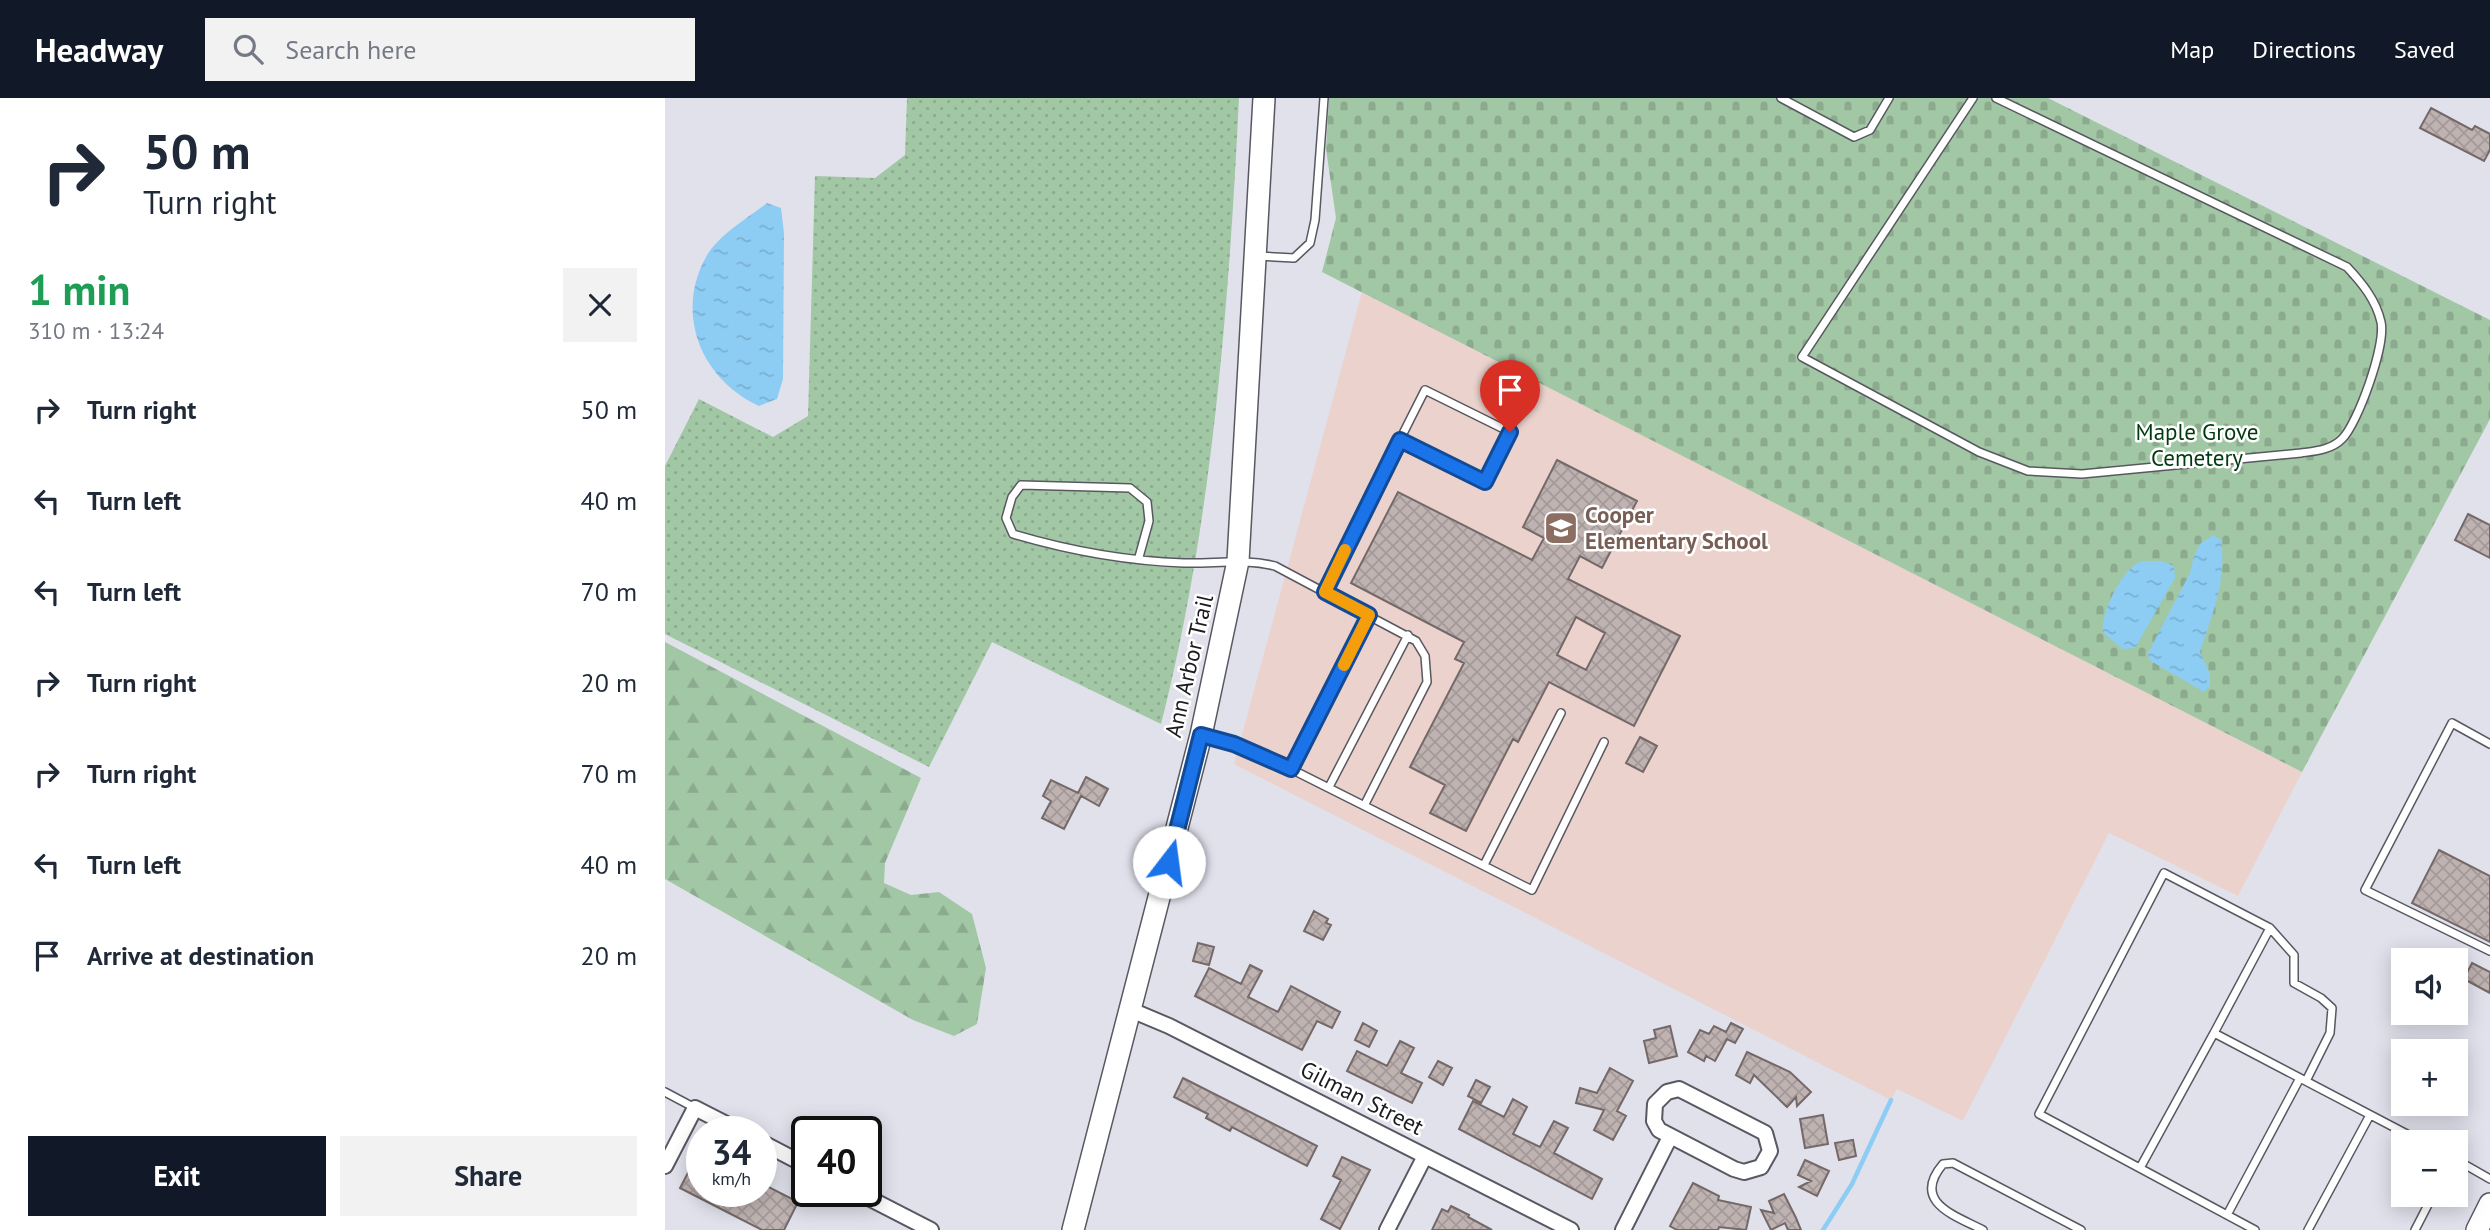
<!DOCTYPE html>
<html lang="en">
<head>
<meta charset="utf-8">
<style>
	:root { --surface:#fff; --page:#f2f2f3; --text:#1f2937; --muted:#747a83; --accent:#111827 }
	body { margin:0; font-family:"PT Sans",sans-serif; background:var(--page); color:var(--text); height:100vh; display:flex; flex-direction:column; font-size:26px; white-space:nowrap }
	* { box-sizing:border-box; margin:0 }
	p { font-size:23px; color:var(--muted) }
	.icon { flex:none; width:38px; height:38px; fill:none; stroke:currentColor; stroke-width:2; stroke-linecap:round; stroke-linejoin:round }
	.map { position:relative; flex:1; overflow:hidden }
	.drawer { display:flex; flex-direction:column; background:var(--surface); width:665px }
	.drawer>* { flex:none }
	.top-card { background:#fff; color:var(--text); overflow:hidden }
	.controls { position:absolute; left:1726px; top:850px; display:grid; gap:14px }
	.controls a { display:grid; place-items:center; width:77px; height:77px; border-radius:0px; background:var(--surface); box-shadow:0 4px 18px #0003; font-size:35px }
	.speed { position:absolute; left:21px; top:1018px; display:flex; gap:14px; font-size:35px; font-weight:700; text-align:center }
	.speed>* { display:grid; place-content:center; width:91px; height:91px; border-radius:50%; background:var(--surface); box-shadow:0 4px 18px #0003; line-height:1 }
	.speed small { font-size:18px; font-weight:400 }
	.speed .limit { border:4px solid #111; border-radius:10px; background:#fff; color:#111 }
	.pin { position:absolute; display:grid; place-items:center; width:60px; height:60px; color:#fff; margin:-72px -30px; border-radius:50% 50% 50% 0; rotate:-45deg; box-shadow:0 0 7px #0007 }
	.pin .icon { rotate:45deg }
	.me { position:absolute; width:77px; margin:-38px; rotate:15deg; stroke-linejoin:round; filter:drop-shadow(0 0 5px #0008) }
	.turn { display:flex; align-items:center; gap:24px; height:147px; padding:0 28px; font-size:32px }
	.turn .icon { width:91px; height:91px; stroke-width:2.5 }
	.turn b { display:block; font-size:49px; line-height:60px }
	.round { display:grid; place-items:center; flex:none; width:74px; height:74px; border-radius:0px; background:var(--page) }
	.summary { display:flex; align-items:center; justify-content:space-between; height:119px; padding:0 28px }
	h1 { font-size:42px; font-weight:800; line-height:52px; color:#1e9e55 }
	.action { display:flex; gap:14px; margin-top:auto; padding:14px 28px }
	.action a { flex:1; height:80px; border-radius:0px; background:var(--accent); color:#fff; font-size:28px; font-weight:800; line-height:80px; text-align:center }
	.action a+a { background:var(--page); color:var(--text) }
	ul { padding:0; list-style:none }
	li { display:flex; align-items:center; gap:21px; height:91px; padding:0 28px }
	li div { flex:1 }
	li b { display:block; font-size:26px }
	li em { font-style:normal }
	header { display:flex; align-items:center; gap:42px; box-sizing:border-box; height:98px; padding:0 35px; background:var(--accent); color:#fff }
	header strong { font-size:33px }
	nav { display:flex; gap:38px; margin-inline-start:auto; font-size:24px }
	.search { width:490px; height:63px; background:var(--page); display:flex; align-items:center; gap:18px; box-sizing:border-box; padding:0 24px; border-radius:0px; color:var(--muted); font-size:26px }
	main { display:flex; flex:1; min-height:0 }
	.map>svg:first-child { display:block }
	.education { fill:#ecd2cc }
	.grass { fill:url(#grass-dots) }
	.forest { fill:url(#forest-firs) }
	.cemetery { fill:url(#cemetery-stones) }
	.water { fill:url(#water-ripples) }
	.lines { fill:none; stroke-linecap:round; stroke-linejoin:round }
	.stream { stroke:#8dcdf4; stroke-width:4.5 }
	.building { fill:url(#building-cross-hatch); stroke:#746968; stroke-width:2; fill-rule:evenodd }
	.lane-casing { stroke:#585861; stroke-width:10 }
	.street-casing { stroke:#585861; stroke-width:18 }
	.secondary-casing { stroke:#585861; stroke-width:24 }
	.lane { stroke:#fff; stroke-width:7 }
	.street { stroke:#fff; stroke-width:14 }
	.secondary { stroke:#fff; stroke-width:21 }
	.route-casing { stroke:#114b97; stroke-width:18 }
	.route { stroke:#1a73e8; stroke-width:12 }
	.slow { stroke:#f59e0b; stroke-width:12 }
	.labels { text-anchor:middle; stroke-width:5; stroke-linejoin:round; paint-order:stroke }
	.park-label { font-size:23px; fill:#003b0f; stroke:#fff }
	.education-label { font-size:23px; font-weight:bold; fill:#785e54; stroke:#fff; text-anchor:start }
	.street-label { font-size:23px; fill:#1c1c20; stroke:#fff }
</style>
</head>
<body>
<header>
<strong>Headway</strong>
<div class="search"><svg class="icon" aria-label="search" viewBox="0 0 24 24"><circle cx="10" cy="10" r="6"/><path d="M15 15l6 6"/></svg>Search here</div>
<nav><a>Map</a><a>Directions</a><a>Saved</a></nav>
</header>
<main>
<section class="drawer">
<div class="top-card">
<div class="turn"><svg class="icon" aria-label="right" viewBox="0 0 24 24"><path d="M7 20v-9h11M14 6l5 5-5 5"/></svg><div><b>50 m</b>Turn right</div></div>
</div>
<div class="summary"><div><h1>1 min</h1><p>310 m · 13:24</p></div><a class="round"><svg class="icon" aria-label="close" viewBox="0 0 24 24"><path d="M6 6l12 12M18 6L6 18"/></svg></a></div>
<ul>
<li><svg class="icon" aria-label="right" viewBox="0 0 24 24"><path d="M7 20v-9h11M14 6l5 5-5 5"/></svg><div><b>Turn right</b></div><em>50 m</em></li>
<li><svg class="icon" aria-label="left" viewBox="0 0 24 24"><path d="M17 20v-9H6M10 6l-5 5 5 5"/></svg><div><b>Turn left</b></div><em>40 m</em></li>
<li><svg class="icon" aria-label="left" viewBox="0 0 24 24"><path d="M17 20v-9H6M10 6l-5 5 5 5"/></svg><div><b>Turn left</b></div><em>70 m</em></li>
<li><svg class="icon" aria-label="right" viewBox="0 0 24 24"><path d="M7 20v-9h11M14 6l5 5-5 5"/></svg><div><b>Turn right</b></div><em>20 m</em></li>
<li><svg class="icon" aria-label="right" viewBox="0 0 24 24"><path d="M7 20v-9h11M14 6l5 5-5 5"/></svg><div><b>Turn right</b></div><em>70 m</em></li>
<li><svg class="icon" aria-label="left" viewBox="0 0 24 24"><path d="M17 20v-9H6M10 6l-5 5 5 5"/></svg><div><b>Turn left</b></div><em>40 m</em></li>
<li><svg class="icon" aria-label="arrive" viewBox="0 0 24 24"><path d="M6 21V4h12l-3 4 3 4H6"/></svg><div><b>Arrive at destination</b></div><em>20 m</em></li>
</ul>
<div class="action"><a>Exit</a><a>Share</a></div>
</section>
<div class="map">
<svg width="1825" height="1132" viewBox="0 0 1825 1132">
	<defs>
		<pattern id="grass-dots" width="8" height="8" patternUnits="userSpaceOnUse" patternTransform="scale(1.75)"><rect width="8" height="8" fill="#a2c7a5"/><path d="M2 2h.1M6 6h.1" fill="none" stroke="#8baa8e" stroke-width="1.8" stroke-linecap="round"/></pattern>
		<pattern id="forest-firs" width="22" height="20" patternUnits="userSpaceOnUse" patternTransform="scale(1.75)"><rect width="22" height="20" fill="#a2c7a5"/><path d="M5 1l3.5 6h-7zM16 11l3.5 6h-7z" fill="#8baa8e"/></pattern>
		<pattern id="cemetery-stones" width="16" height="16" patternUnits="userSpaceOnUse" patternTransform="scale(1.75)"><rect width="16" height="16" fill="#a2c7a5"/><path d="M2 7V4a2 2 0 0 1 4 0v3zM10 15v-3a2 2 0 0 1 4 0v3z" fill="#8baa8e"/></pattern>
		<pattern id="water-ripples" width="26" height="14" patternUnits="userSpaceOnUse" patternTransform="scale(1.75)"><rect width="26" height="14" fill="#8dcdf4"/><path d="M2 4q2-2 4 0t4 0M15 11q2-2 4 0t4 0" fill="none" stroke="#79afd1"/></pattern>
		<pattern id="building-cross-hatch" width="8" height="8" patternUnits="userSpaceOnUse" patternTransform="scale(1.75)"><rect width="8" height="8" fill="#bfb3b2"/><path d="M0 0l8 8M0 8l8-8" fill="none" stroke="#a49999"/></pattern>
	</defs>
	<rect width="100%" height="100%" fill="#e1e1ec"/>
	<path class="education" d="M697 194 1637 674 1573 798 1444 735 1298 1023 1232 991 1226 1002 569 666Z"/>
	<path class="grass" d="M242 0H574C564 206 547 427 496 626L327 544 264 669 0 536V368L34 301 108 339 143 318 150 78 210 80 240 57Z"/>
	<path class="forest" d="M0 544 256 680 220 765 219 785 246 797 274 794 307 816 321 870 312 926 289 938 248 922 0 781Z"/>
	<path class="cemetery" d="M664 0H1383L1825 222V321L1637 674 657 174 671 120 661 51Z"/>
	<path class="water" d="M102 105 116 110 119 135 118 281 112 301 94 308C37 282 9 217 41 159 53 137 83 120 102 105Z
		M1548 437 1556 442C1562 482 1547 517 1535 554L1545 576V588L1539 594 1484 562 1483 555 1525 475 1529 458 1535 446Z
		M1476 463H1497L1509 468 1510 480 1470 550 1458 551 1438 535C1435 515 1457 471 1476 463Z"/>
	<g class="lines">
		<path class="stream" d="M1158 1132 1187 1086 1226 1002"/>
	</g>
	<path class="building" d="M1766 10 1807 32 1810 28 1825 36V52L1819 63 1755 30Z
		M892 362 972 403 937 470 915 458 903 481 1015 538 969 628 884 584 853 644 848 641 801 733 765 715 780 687 745 669 799 565 790 561 799 544 686 485 733 394 867 462 879 440 858 429ZM911 519 940 535 921 572 892 557Z
		M1803 416 1825 427V460L1790 442Z
		M975 639 992 648 978 674 961 665Z
		M421 679 443 691 434 708 416 698 399 731 377 720 386 703 378 698 386 682 413 695Z
		M1774 752 1825 778V844L1747 805Z
		M649 813 663 821 661 825 666 827 658 842 639 833Z
		M533 845 549 849 544 867 528 863Z
		M1807 865 1825 874V895L1799 881Z
		M585 867 597 873 583 899 613 914 626 888 675 914 667 930 652 923 637 952 530 898 544 870 576 886Z
		M698 925 712 933 704 949 690 942Z
		M1066 925 1078 931 1070 945 1062 941 1050 963 1041 958 1039 963 1023 954 1035 932 1044 936 1049 928 1061 934Z
		M1005 928 1012 958 984 965 979 943 991 940 989 932Z
		M735 943 749 950 736 975 757 985 747 1005 682 973 692 953 722 968Z
		M1082 954 1125 974 1146 994 1132 1008 1131 999 1122 1009 1089 977 1085 985 1071 977Z
		M773 963 787 970 778 987 764 979Z
		M945 970 968 983 952 1013 961 1018 948 1042 929 1032 939 1012 911 1005 915 990 932 995Z
		M518 980 652 1048 642 1068 567 1029 565 1033 541 1020 543 1016 509 999Z
		M811 982 825 989 816 1005 803 998Z
		M848 1001 862 1009 848 1036 875 1049 889 1023 903 1030 889 1055 937 1081 927 1101 794 1031 808 1003 839 1019Z
		M1158 1017 1163 1046 1140 1050 1135 1021Z
		M1188 1042 1191 1058 1174 1062 1170 1045Z
		M37 1048V1094H96V1085L133 1104 119 1132H97L15 1090Z
		M677 1059 705 1072 675 1131 656 1121 676 1082 668 1078Z
		M1140 1062 1164 1073 1152 1098 1134 1089 1146 1083 1133 1077Z
		M1028 1085 1054 1098 1053 1102 1086 1109 1081 1132 1054 1129 1053 1132H1012L1005 1128Z
		M1119 1096 1131 1120 1136 1132H1123L1120 1125 1106 1132 1096 1112 1109 1115 1104 1103Z
		M786 1108 804 1117 803 1119 827 1132H767L777 1111 783 1114Z"/>
	<g class="lines">
		<g class="lane-casing">
			<path id="lane" d="M1116 0 1189 39 1205 32 1224 0
				M1308 0 1137 259 1314 354 1363 373 1417 376 1636 355C1650 353 1666 352 1677 341 1693 325 1721 247 1716 224 1711 202 1697 185 1682 169L1331 0
				M592 158 629 160 645 145 650 122 659 0
				M474 459 484 423 482 404 465 390 356 387 347 399 341 420 348 436C402 452 463 463 519 465 550 466 580 460 610 468L751 543 760 558 762 584 700 706
				M660 494C693 426 726 359 760 292L845 334 820 384 735 342
				M537 637 569 646 616 666 867 792 939 644
				M1825 646 1787 625 1700 792 1825 853
				M626 671 704 517
				M664 689 743 537
				M819 767 896 615
				M1605 830 1629 857V885L1656 900 1667 910 1665 935 1641 983
				M0 994 30 1010
				M1790 1061 1825 1081
				M1475 1070 1549 935
				M1562 1117 1635 980
				M1318 1132C1289 1117 1246 1104 1278 1066L1288 1065 1416 1132
				M1590 1132 1374 1016 1499 775 1605 830 1549 935 1759 1045
				M1643 1132 1705 1017
				M1750 1132 1768 1097"/>
		</g>
		<g class="street-casing">
			<path id="street" d="M466 912 504 928 906 1132
				M1014 991 1100 1035 1105 1053 1096 1069 1079 1074 1069 1071 994 1032 989 1023 990 1006 1002 994Z
				M96 1044 142 1068
				M0 1068 30 1010 77 1034
				M192 1094 266 1132
				M722 1132 760 1058
				M958 1132 1005 1039"/>
		</g>
		<g class="secondary-casing">
			<path id="secondary" d="M408 1132 536 637 573 463 599 0
				M1812 1132 1825 1106"/>
		</g>
		<use href="#lane" class="lane"/>
		<use href="#street" class="street"/>
		<use href="#secondary" class="secondary"/>
	</g>
	<g class="lines">
		<g class="route-casing">
			<path id="route" d="M504 764 536 637 569 646 626 671 704 517 660 494 735 342 820 384 845 334"/>
		</g>
		<use href="#route" class="route"/>
		<path class="slow" d="M679 567 704 517 660 494 680 452"/>
	</g>
	<defs>
		<g id="school-square" transform="scale(1.75)"><rect x="-9" y="-9" width="18" height="18" rx="4" fill="#8d6e63" stroke="#fff"/><path d="M0-5L7-2L0 1L-7-2ZM-4 1L0 2.5L4 1V4Q0 6-4 4Z" fill="#fff"/></g>
	</defs>
	<g fill-rule="evenodd">
		<use href="#school-square" x="896" y="430"/>
	</g>
	<g class="labels">
		<g class="park-label">
			<text x="1532" y="342">Maple Grove<tspan x="1532" dy="26">Cemetery</tspan></text>
		</g>
		<g class="education-label">
			<text x="920" y="425">Cooper<tspan x="920" dy="26">Elementary School</tspan></text>
		</g>
		<g class="street-label">
			<text transform="translate(524 568) rotate(-77)" y="8">Ann Arbor Trail</text>
			<text transform="translate(697 1000) rotate(27)" y="8">Gilman Street</text>
		</g>
	</g>
</svg>
<div class="controls">
<a><svg class="icon" aria-label="sound" viewBox="0 0 24 24"><path d="M4 9h4l5-4v14l-5-4H4zM17 9q2 3 0 6"/></svg></a>
<a>+</a>
<a>−</a>
</div>
<div class="speed"><div>34<small>km/h</small></div><div class="limit">40</div></div>
<div class="pin" style="left:845px;top:334px;background:#d93025"><svg class="icon" aria-label="arrive" viewBox="0 0 24 24"><path d="M6 21V4h12l-3 4 3 4H6"/></svg></div>
<svg class="me" style="left:504px;top:764px" viewBox="-20 -20 40 40"><circle r="19" fill="#fff"/><path d="M0-13L10 11 0 6-10 11z" fill="#1a73e8"/></svg>
</div>
</main>
</body>
</html>
